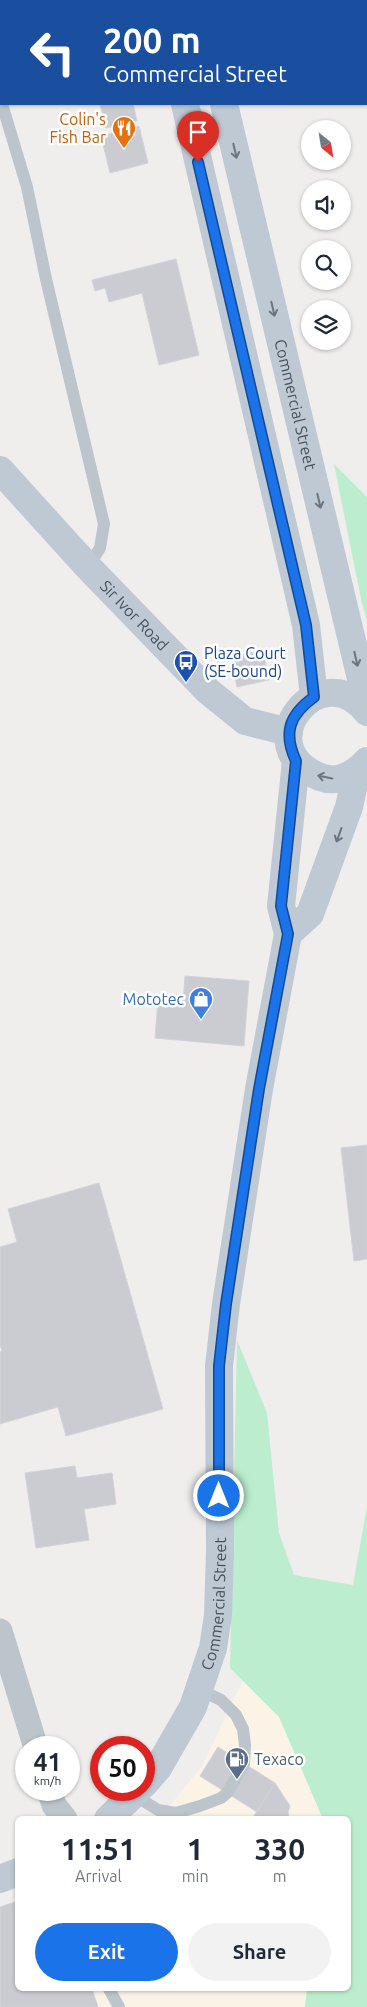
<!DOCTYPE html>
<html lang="en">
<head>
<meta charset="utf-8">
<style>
	:root { --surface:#fff; --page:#f2f2f3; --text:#1f2937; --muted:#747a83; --accent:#1a73e8 }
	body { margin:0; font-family:Ubuntu,sans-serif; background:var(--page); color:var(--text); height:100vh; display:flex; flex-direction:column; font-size:19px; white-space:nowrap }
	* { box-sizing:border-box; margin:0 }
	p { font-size:16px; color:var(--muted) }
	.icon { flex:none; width:28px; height:28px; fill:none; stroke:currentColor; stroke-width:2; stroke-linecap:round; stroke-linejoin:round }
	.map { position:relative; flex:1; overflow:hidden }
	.panel { position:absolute; left:15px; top:1816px; width:336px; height:175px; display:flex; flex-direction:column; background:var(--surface); border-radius:8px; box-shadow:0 1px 4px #0004 }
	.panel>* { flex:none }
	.banner { position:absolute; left:0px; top:0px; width:368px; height:105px; box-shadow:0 1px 4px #0004; background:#1a4fa0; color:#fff; overflow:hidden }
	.needle { width:32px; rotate:150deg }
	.fabs { position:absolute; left:301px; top:120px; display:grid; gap:10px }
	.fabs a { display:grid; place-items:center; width:50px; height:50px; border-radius:50%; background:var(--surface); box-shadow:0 1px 4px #0004; font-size:25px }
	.speed { position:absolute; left:15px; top:1736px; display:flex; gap:10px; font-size:25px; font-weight:700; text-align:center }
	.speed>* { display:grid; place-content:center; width:65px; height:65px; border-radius:50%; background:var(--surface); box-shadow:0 1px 4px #0004; line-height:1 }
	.speed small { font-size:12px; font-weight:400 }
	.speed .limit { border:8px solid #d22; background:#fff; color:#111 }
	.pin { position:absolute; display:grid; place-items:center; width:42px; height:42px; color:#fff; margin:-51px -21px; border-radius:50% 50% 50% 0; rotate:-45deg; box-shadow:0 0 5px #0007 }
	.pin .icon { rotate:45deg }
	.me { position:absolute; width:55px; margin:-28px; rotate:0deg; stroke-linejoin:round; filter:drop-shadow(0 0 4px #0008) }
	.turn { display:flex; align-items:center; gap:18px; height:105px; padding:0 20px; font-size:22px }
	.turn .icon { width:65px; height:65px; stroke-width:2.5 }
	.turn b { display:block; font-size:35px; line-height:42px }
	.eta { display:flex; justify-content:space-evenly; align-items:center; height:85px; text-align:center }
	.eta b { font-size:30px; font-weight:600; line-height:35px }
	.button { display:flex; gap:10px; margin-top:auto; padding:10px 20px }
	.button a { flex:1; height:58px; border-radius:30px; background:var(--accent); color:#fff; font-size:20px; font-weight:600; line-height:58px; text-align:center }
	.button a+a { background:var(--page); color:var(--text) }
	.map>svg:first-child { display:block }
	.commercial { fill:#fbf4e6 }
	.green { fill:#bcedce }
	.building { fill:#caccd2; stroke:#d1d3d9 }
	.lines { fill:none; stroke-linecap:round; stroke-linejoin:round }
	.service { stroke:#bcc5cc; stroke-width:12 }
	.minor { stroke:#bcc5cc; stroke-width:25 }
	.secondary { stroke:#bec9d4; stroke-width:28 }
	.oneway { stroke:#6a757f }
	.route-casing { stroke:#114b97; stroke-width:12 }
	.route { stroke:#1a73e8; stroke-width:9 }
	.labels { text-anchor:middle; stroke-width:5; stroke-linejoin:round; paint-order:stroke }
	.food-label { font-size:16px; fill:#c56008; stroke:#fff; text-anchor:end }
	.street-label { font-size:16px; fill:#46515a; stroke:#fff }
	.transit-label { font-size:16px; fill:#164399; stroke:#fff; text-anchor:start }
	.shop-label { font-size:16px; fill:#366cbe; stroke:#fff; text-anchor:end }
	.service-label { font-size:16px; fill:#4e5e75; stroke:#fff; text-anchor:start }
</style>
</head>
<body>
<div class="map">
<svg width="367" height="2007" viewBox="0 0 367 2007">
	<rect width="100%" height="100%" fill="#f0eded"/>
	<path class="commercial" d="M243 1681 279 1717 323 1819H159L202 1766Z
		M17 1901 18 1989H307L305 2007H0V1907Z"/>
	<path class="green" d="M334 464 367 497V620L362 604Z
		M237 1340 267 1413 279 1533 294 1575 353 1585 367 1506V2007H305L307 1989H349V1819H323L279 1717 230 1668Z"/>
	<path class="building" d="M100 104H133L137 121 106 128Z
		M139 126 148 163 110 173 101 136Z
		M176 259 199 355 159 365 142 293 109 302 105 288 95 291 92 280Z
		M263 650 269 680 237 687 231 657Z
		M185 976 249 981 244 1046 155 1038 158 1000 183 1002Z
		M367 1145V1259L354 1261 341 1148Z
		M99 1183 163 1409 66 1436 58 1407 0 1424V1352L2 1351 0 1345V1247L17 1242 8 1209Z
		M75 1466 77 1478 112 1473 116 1504 84 1509 89 1540 36 1548 25 1473Z
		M218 1747 275 1783 257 1812 200 1776Z
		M275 1783 290 1806 288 1812 289 1819H252Z
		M18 1901V1989H92L98 2007H0V1907Z"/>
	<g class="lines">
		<path class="service" d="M2 104 27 187 46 279 104 524 100 548 88 567
			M134 1795 158 1810 176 1813 200 1806 221 1798 227 1793 244 1764 245 1745 243 1729 236 1715 221 1700 200 1690
			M109 1989 119 2007"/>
		<path class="minor" d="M0 1631 36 1748
			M49 1790 54 1805 65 1819"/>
		<g class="secondary">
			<path d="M163 0V1"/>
			<path d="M199 0V1"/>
			<path d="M185 104 306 625 314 697"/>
			<path id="s1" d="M224 104 362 683 361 704"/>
			<path id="s2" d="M0 470 88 567 208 691 245 721 289 732"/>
			<path d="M367 712C321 653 245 746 320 777 338 784 355 774 367 761"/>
			<path d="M288 934 310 914 349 807 357 771"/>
			<path id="s3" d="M144 1784 158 1768 193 1707 213 1648 218 1615 220 1552 219 1366 226 1304 259 1089 288 934 281 906 296 761"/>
			<path d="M108 1819 138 1790"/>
			<path d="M0 1879 18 1872"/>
		</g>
	</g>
	<defs><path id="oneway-shaft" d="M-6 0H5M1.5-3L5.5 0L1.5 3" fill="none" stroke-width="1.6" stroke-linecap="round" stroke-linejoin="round" transform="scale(1.25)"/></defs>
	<g class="oneway">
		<use href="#oneway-shaft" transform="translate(235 151) rotate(77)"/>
		<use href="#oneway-shaft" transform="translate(273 309) rotate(77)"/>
		<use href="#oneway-shaft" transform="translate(319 501) rotate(77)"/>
		<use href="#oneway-shaft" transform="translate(356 659) rotate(77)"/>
		<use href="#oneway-shaft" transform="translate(325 777) rotate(-169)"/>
		<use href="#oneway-shaft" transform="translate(339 835) rotate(110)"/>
	</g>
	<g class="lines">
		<g class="route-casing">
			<path id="route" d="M198 162 306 625 314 697C289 715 283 733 296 761L281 906 288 934 259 1089 226 1304 219 1366V1496"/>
		</g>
		<use href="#route" class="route"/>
	</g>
	<defs>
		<g id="restaurant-pin" transform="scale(1.25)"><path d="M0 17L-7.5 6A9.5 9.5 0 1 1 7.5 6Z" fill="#e8710a" stroke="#fff"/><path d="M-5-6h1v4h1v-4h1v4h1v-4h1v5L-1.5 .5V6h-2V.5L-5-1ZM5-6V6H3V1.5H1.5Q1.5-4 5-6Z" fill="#fff"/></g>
		<g id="bus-pin" transform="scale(1.25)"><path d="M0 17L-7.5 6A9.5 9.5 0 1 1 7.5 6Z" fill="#1a4fb4" stroke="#fff"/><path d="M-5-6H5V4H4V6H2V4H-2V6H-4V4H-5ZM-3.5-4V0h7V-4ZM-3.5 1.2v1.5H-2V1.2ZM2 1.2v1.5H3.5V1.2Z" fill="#fff"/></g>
		<g id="shop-pin" transform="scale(1.25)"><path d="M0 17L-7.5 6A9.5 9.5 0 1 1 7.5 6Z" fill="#3f7fe0" stroke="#fff"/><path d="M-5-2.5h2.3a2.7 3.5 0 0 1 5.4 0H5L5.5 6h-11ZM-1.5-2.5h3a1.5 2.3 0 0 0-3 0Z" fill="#fff"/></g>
		<g id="fuel-pin" transform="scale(1.25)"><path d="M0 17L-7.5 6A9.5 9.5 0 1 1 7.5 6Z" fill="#5c6f8a" stroke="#fff"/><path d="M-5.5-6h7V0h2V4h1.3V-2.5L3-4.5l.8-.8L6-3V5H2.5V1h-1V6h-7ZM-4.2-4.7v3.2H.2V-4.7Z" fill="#fff"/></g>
	</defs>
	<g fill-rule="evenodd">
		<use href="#restaurant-pin" x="124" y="128"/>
		<use href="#bus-pin" x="186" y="662"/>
		<use href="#shop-pin" x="201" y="999"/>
		<use href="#fuel-pin" x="237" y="1759"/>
	</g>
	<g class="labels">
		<g class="food-label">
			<text x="106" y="125">Colin's<tspan x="106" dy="18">Fish Bar</tspan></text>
		</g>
		<g class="street-label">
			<text dy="6" stroke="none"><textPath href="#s1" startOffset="309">Commercial Street</textPath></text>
			<text dy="6" stroke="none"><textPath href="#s2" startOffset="198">Sir Ivor Road</textPath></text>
			<text dy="6" stroke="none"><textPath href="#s3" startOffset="198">Commercial Street</textPath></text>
		</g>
		<g class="transit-label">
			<text x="204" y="659">Plaza Court<tspan x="204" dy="18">(SE-bound)</tspan></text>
		</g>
		<g class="shop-label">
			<text x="184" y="1005">Mototec</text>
		</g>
		<g class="service-label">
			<text x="254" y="1765">Texaco</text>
		</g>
	</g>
</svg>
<div class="fabs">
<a><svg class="needle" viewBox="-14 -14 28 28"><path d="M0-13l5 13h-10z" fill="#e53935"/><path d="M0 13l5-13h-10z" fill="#747a83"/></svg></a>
<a><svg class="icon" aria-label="sound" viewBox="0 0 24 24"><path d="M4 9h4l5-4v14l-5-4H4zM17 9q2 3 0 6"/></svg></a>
<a><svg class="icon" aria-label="search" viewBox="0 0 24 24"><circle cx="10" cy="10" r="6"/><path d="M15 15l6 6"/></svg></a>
<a><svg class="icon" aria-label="layers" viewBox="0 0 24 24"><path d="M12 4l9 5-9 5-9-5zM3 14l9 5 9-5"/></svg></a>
</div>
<div class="speed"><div>41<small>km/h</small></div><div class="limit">50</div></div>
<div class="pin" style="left:198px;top:162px;background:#d93025"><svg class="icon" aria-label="arrive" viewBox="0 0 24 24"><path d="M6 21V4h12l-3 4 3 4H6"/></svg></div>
<svg class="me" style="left:219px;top:1496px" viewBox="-20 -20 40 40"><circle r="17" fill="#1a73e8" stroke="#fff" stroke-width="3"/><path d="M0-11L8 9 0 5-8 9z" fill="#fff"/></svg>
<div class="banner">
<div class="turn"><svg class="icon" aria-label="left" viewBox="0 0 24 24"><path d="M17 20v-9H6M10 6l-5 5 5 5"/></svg><div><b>200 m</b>Commercial Street</div></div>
</div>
<section class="panel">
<div class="eta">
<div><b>11:51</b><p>Arrival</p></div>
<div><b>1</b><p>min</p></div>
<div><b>330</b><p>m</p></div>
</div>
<div class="button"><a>Exit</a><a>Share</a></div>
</section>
</div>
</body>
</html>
